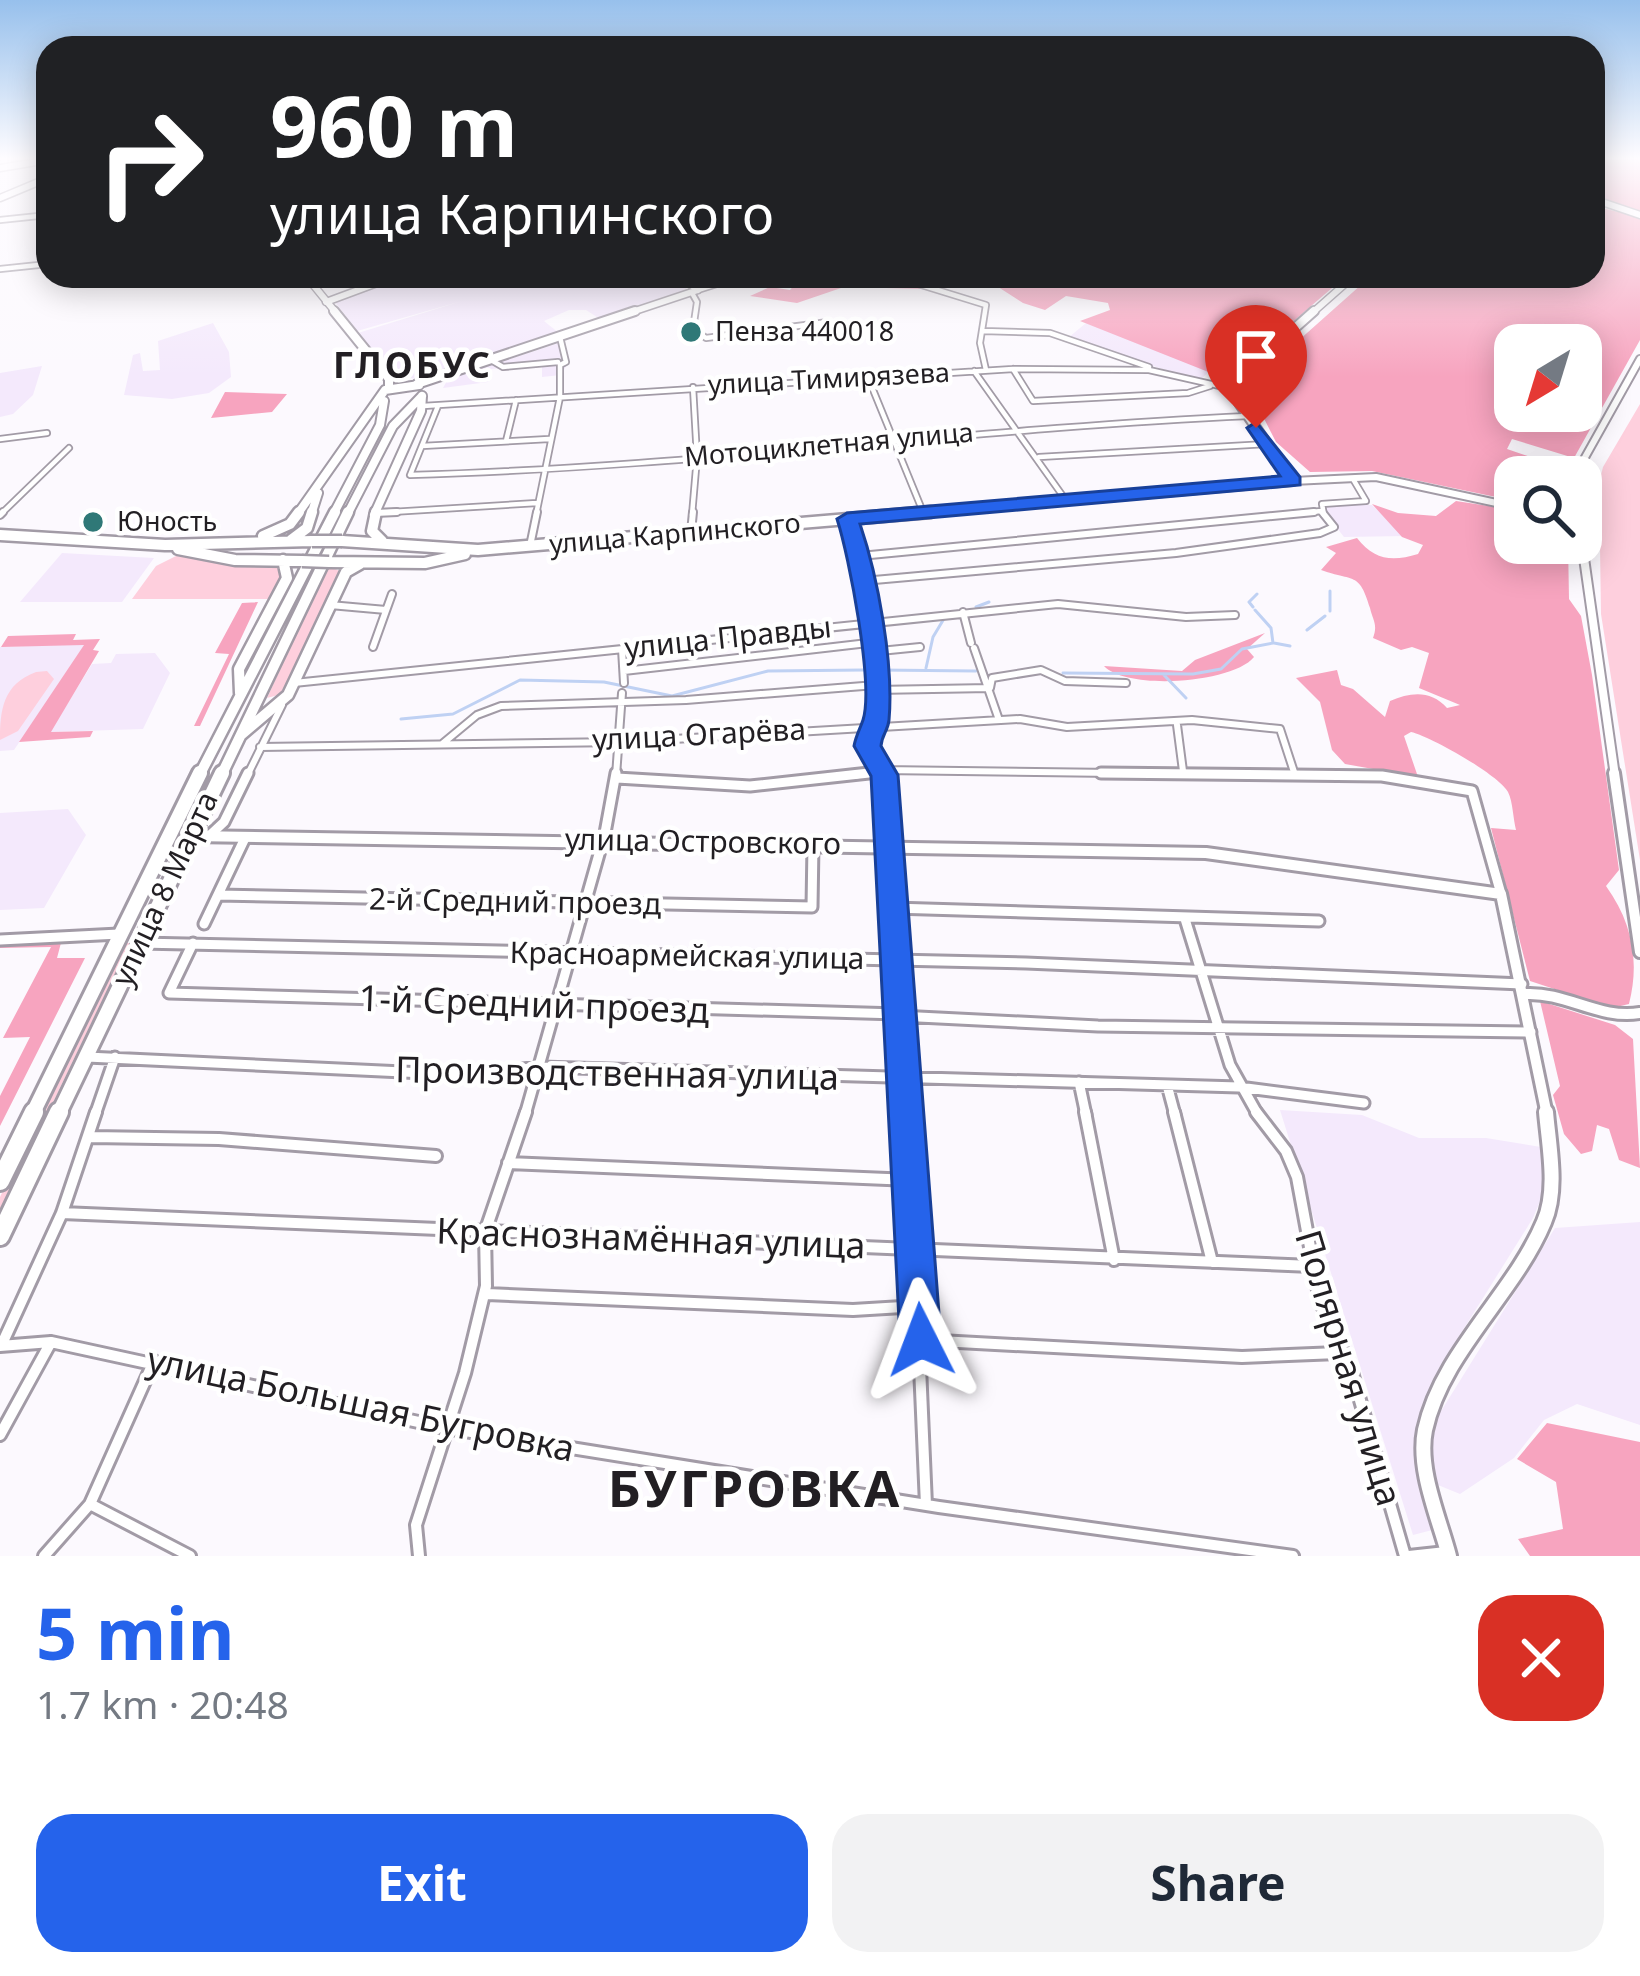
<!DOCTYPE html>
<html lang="en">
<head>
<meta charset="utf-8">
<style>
	:root { --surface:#fff; --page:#f2f2f3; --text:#1f2937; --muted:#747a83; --accent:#2563eb }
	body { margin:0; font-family:"Noto Sans",sans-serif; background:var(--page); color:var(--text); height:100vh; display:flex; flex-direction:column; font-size:45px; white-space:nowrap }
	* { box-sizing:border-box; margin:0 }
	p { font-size:39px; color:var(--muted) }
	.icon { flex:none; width:66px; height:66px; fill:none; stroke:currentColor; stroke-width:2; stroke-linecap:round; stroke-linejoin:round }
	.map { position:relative; height:1556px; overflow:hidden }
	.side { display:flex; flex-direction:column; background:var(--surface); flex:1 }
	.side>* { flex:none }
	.banner { position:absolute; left:36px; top:36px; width:1569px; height:252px; border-radius:36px; box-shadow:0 6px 30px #0003; background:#202124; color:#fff; overflow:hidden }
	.needle { width:78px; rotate:218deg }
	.tools { position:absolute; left:1494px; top:324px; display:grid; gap:24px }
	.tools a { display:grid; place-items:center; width:108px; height:108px; border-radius:24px; background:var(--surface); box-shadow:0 6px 30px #0003; font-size:60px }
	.pin { position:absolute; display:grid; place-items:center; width:102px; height:102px; color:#fff; margin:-123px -51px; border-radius:50% 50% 50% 0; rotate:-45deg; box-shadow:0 0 12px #0007 }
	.pin .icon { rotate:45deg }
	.me { position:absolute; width:132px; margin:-66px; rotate:357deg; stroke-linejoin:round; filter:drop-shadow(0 0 9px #0008) }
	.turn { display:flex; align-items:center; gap:42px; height:252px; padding:0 36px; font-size:54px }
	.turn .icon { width:156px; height:156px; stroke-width:2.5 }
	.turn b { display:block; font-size:84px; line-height:102px }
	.round { display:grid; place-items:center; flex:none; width:126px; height:126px; border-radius:36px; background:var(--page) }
	.head { display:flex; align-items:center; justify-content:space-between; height:204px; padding:0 36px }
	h1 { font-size:72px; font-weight:700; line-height:90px; color:var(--accent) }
	.primary-button { display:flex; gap:24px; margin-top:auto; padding:24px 36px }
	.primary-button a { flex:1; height:138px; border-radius:36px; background:var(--accent); color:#fff; font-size:48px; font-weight:700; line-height:138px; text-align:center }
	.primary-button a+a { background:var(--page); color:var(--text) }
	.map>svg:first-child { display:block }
	.built { fill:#f4e9fc }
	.green { fill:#fecfdd }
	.forest { fill:#f7a4bf; fill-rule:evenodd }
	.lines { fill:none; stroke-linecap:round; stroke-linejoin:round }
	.stream { stroke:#bfd1f3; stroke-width:3 }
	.minor-far3-casing { stroke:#a29ba6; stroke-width:8 }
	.minor-far2-casing { stroke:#a29ba6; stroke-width:10 }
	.minor-far1-casing { stroke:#a29ba6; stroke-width:15 }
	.minor-casing { stroke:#a29ba6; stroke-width:16 }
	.tertiary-far3-casing { stroke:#a29ba6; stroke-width:10 }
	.tertiary-far2-casing { stroke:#a29ba6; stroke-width:12 }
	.tertiary-far1-casing { stroke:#a29ba6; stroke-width:16 }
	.tertiary-casing { stroke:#a29ba6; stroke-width:20 }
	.secondary-casing { stroke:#a29ba6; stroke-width:9 }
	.primary-far4-casing { stroke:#a29ba6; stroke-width:9 }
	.primary-far3-casing { stroke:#a29ba6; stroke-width:12 }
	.primary-far2-casing { stroke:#a29ba6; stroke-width:15 }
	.primary-far1-casing { stroke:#a29ba6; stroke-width:20 }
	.primary-casing { stroke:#a29ba6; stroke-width:24 }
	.minor-far3 { stroke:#fff; stroke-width:4.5 }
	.minor-far2 { stroke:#fff; stroke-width:6 }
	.minor-far1 { stroke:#fff; stroke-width:9 }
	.minor { stroke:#fff; stroke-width:10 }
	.tertiary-far3 { stroke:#fff; stroke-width:6 }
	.tertiary-far2 { stroke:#fff; stroke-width:8 }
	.tertiary-far1 { stroke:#fff; stroke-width:10 }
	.tertiary { stroke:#fff; stroke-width:14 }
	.secondary { stroke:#fff; stroke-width:6 }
	.primary-far4 { stroke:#fff; stroke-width:6 }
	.primary-far3 { stroke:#fff; stroke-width:8 }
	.primary-far2 { stroke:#fff; stroke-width:10 }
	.primary-far1 { stroke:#fff; stroke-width:14 }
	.primary { stroke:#fff; stroke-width:18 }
	.primary-bridge-casing { stroke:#a29ba6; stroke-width:15; stroke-linecap:butt }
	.primary-bridge { stroke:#fff; stroke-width:10 }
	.route { fill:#2563eb; stroke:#184099; stroke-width:3 }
	.poi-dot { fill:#2f7877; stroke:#fff; stroke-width:4.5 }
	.labels { text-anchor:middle; stroke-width:9; stroke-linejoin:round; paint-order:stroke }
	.far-poi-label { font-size:27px; fill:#221f23; stroke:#fff; text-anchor:start }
	.far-street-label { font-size:27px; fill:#221f23; stroke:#fff }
	.street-label { font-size:30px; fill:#221f23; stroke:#fff }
	.far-district-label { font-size:36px; font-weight:bold; letter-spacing:3px; fill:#221f23; stroke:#fff }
	.near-street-label { font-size:36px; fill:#221f23; stroke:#fff }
	.near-district-label { font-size:51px; font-weight:bold; letter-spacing:3px; fill:#221f23; stroke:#fff }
</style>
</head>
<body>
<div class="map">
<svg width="1640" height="1556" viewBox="0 0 1640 1556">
	<rect width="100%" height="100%" fill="#fcf9fe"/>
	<path class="built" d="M400 276H667L687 289 600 319 586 310H569L544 321 559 333 418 379 395 376 358 333 462 301 357 331 335 302Z
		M213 323 229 352 231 377 209 393 172 399 124 395 133 355 140 353 143 371 160 370 158 341Z
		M1086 323 1129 337 1213 368 1199 381 1068 338Z
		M565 341 568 363 561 375 542 377V365L491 369 488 382 443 388 448 379Z
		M42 366 33 395 13 414 0 417V373Z
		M1326 505H1372L1406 536 1344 537 1322 509Z
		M62 553 154 558 122 602H20Z
		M85 644 14 750 0 751V647Z
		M155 653 170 673 143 729 50 732 92 664 111 663 116 654Z
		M68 809 86 835 44 908 0 910V813Z
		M1280 1110 1362 1115 1419 1138H1486L1541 1147 1546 1187 1533 1218 1443 1362 1416 1425 1418 1456 1436 1529 1413 1535Z
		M1640 1222V1425L1577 1404 1544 1420 1514 1458 1460 1494 1438 1485 1428 1432 1555 1228Z"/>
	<path class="green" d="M1640 404V860L1601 614 1600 546 1593 507 1603 467Z
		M176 556 282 565 284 576 270 599H132L156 566Z
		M328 565 341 572 282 694 267 698Z
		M36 672 47 671 54 679 18 731 0 740C0 710 3 684 36 672Z
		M124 943H130L0 1212V1197Z"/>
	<path class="forest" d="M1593 159H1640V211L1593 195Z
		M1593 206 1640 217V340L1574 458 1512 439 1507 449 1568 470 1504 471 1516 477 1515 501 1372 471 1310 472 1276 442 1247 385H1261L1267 372H1285L1298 361 1289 349 1371 276H1593ZM1515 345H1581V411H1515Z
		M802 276 815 277 807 285 817 288 891 277 927 289 844 287 797 303 750 296 770 287 790 290Z
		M981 276H1346L1226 379 1080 321 1110 310 1108 303 1066 296 1045 310 1023 303Z
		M225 392 287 394 272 412 211 418Z
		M1456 501 1515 510V543H1568L1569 599 1581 616 1592 675 1619 870 1606 886C1632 922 1640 961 1629 1004L1612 1008 1530 981 1491 828 1516 830C1513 819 1513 802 1508 792 1499 775 1430 736 1411 732L1404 736 1418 777 1345 764 1332 750 1320 702 1296 678 1337 670 1341 685 1353 689 1385 717 1390 701C1411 692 1431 690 1447 708L1460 705 1419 688 1429 653 1412 647 1401 650 1373 638C1378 624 1373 621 1370 608 1359 571 1354 582 1321 570L1336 553 1326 547 1357 538C1374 560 1392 562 1418 554L1423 545 1402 537 1372 504 1398 513 1436 516Z
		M258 602 200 726H194L229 654 215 653 242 603Z
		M1265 633 1247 649 1254 657C1233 683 1128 691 1104 666L1182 671 1195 660Z
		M76 634 73 640 100 639 93 650 99 651 51 732 93 731 90 737 19 742 84 645 1 647 8 636Z
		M62 939 57 958H85L0 1126V1096L30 1037 3 1038 51 947 0 948V942Z
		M1540 1001 1615 1025 1633 1039 1640 1168 1619 1160 1609 1129 1597 1125 1592 1151 1581 1154 1564 1134 1553 1095 1560 1086Z
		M1547 1423 1640 1442V1556H1530L1518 1539 1563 1529 1556 1482 1517 1459Z"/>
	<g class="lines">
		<path class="stream" d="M1330 591V611
			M976 607 989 602
			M1253 607 1249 602 1257 594
			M1307 630 1325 616
			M1274 643 1290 646
			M926 668 933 637 945 617
			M879 670 976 671
			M1063 673 1193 674 1221 669 1242 649 1273 643 1271 628 1255 610
			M1163 674 1186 698
			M401 719 453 714 520 680 604 682 672 696 768 671 864 670"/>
		<g class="minor-far3-casing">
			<path id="minor-far3" d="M0 220 48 215
				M0 269 48 264
				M892 276 986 305 980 343 986 370
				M837 283 890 276
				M698 290 742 276
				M692 293 697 302 693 329 706 338 828 322
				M983 331 1050 333 1149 367
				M491 360 503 367 558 362
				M1013 369 1033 401 1188 393 1210 386
				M974 371 1065 499
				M867 375 923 512
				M423 406 1013 369 1149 370 1233 389
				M438 406 410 475C690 467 968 429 1248 416
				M0 439 47 433
				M506 441 516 400
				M422 446 549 439
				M1039 457 1267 444
				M375 513 537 503
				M0 515 69 448
				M536 515 560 397V365L566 362 560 337
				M692 515 697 457 693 387
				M1283 515 1321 511
				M1324 515 1322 504 1366 501 1353 479"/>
		</g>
		<g class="minor-far2-casing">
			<path id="minor-far2" d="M375 513 397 512
				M0 515 3 512
				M847 519 876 683V722L867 746 885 776
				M691 532 693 512
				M530 546 537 512
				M860 556 1314 512
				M863 581 1176 553 1320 533 1334 527 1322 512
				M330 605 386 610
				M963 612 971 643
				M373 647 392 594
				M974 648 999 720
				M622 649 624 683
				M870 652 920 647
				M624 671 868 643
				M294 683 1058 604 1186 617 1235 615
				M875 690 990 688 992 678 1041 670 1065 681 1126 683
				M1177 725 1183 771
				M442 744 477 715 501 706 686 700 876 685
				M260 747 622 742 1020 719 1067 727 1192 720 1280 729 1295 775
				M247 776 282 705
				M616 776 622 693
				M854 776 882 770 1351 776"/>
		</g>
		<g class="minor-far1-casing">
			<path id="minor-far1" d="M884 773 909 1115
				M1101 773 1382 776 1472 791 1501 894
				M617 778 750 786 869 773
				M209 836 224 822 248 773
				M218 895 812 907 813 845
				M893 908 1319 921
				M1185 919 1230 1065 1258 1115
				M204 924 245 838
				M0 940 119 934
				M140 943 1026 963 1522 984
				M193 943 169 993 898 1014
				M899 1016 1098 1026 1531 1032
				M87 1057 467 1075 541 1067 1239 1087 1364 1103
				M1079 1082 1086 1115
				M1167 1085 1175 1115
				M95 1115 115 1057
				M525 1115 605 833 616 773"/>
		</g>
		<g class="minor-casing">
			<path id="minor" d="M909 1112 926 1505
				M1085 1112 1114 1260
				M1174 1112 1212 1262
				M1256 1112 1286 1151 1297 1177 1320 1301 1351 1369 1405 1556
				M91 1137 219 1139 436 1156
				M508 1163 911 1180
				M62 1213 1312 1266
				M487 1294 853 1310 919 1306
				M921 1340 1242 1357 1338 1353
				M2 1344 62 1213 96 1112
				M0 1346 51 1342 446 1428 939 1507 1293 1556
				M0 1435 51 1342
				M90 1504 190 1556
				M44 1556 90 1504 154 1361
				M419 1556 416 1525 465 1373 486 1286 485 1232 526 1112
				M1409 1556 1446 1552"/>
		</g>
		<g class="tertiary-far3-casing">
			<path id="tertiary-far3" d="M1574 477 1640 359
				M1293 481 1376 477 1515 507"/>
		</g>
		<g class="tertiary-far2-casing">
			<path id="tertiary-far2" d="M1581 537 1615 776"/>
		</g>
		<g class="tertiary-far1-casing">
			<path id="tertiary-far1" d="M1614 773 1640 952
				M190 836 1206 853 1501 894 1547 1115
				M1526 994C1566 992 1600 1020 1640 1013"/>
		</g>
		<g class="tertiary-casing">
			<path id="tertiary" d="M1449 1556C1439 1518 1417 1469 1425 1430 1442 1352 1514 1294 1544 1222 1558 1190 1549 1147 1546 1112"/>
		</g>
		<g class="secondary-casing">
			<path id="secondary" d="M1593 199 1640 215
				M326 302 396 276"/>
		</g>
		<g class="primary-far4-casing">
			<path id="primary-far4" d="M0 168 48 160
				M0 198 48 178
				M306 276 337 314
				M679 276 698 290
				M626 314 698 290
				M1311 314 1354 276"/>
		</g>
		<g class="primary-far3-casing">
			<path id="primary-far3" d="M334 311 389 379V387
				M417 384 635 311
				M1293 481 1239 403 1234 382 1314 311
				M297 515 385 390 419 385
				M311 515 318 493
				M333 515 380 425 384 401
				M347 515 393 426 422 396
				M374 515 421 411 422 396
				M895 515 1293 481"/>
		</g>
		<g class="primary-far2-casing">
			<path id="primary-far2" d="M376 512 372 531 382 541
				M0 535 165 545 312 541
				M263 536 290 524 299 512
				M291 540 307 528 312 512
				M342 541 478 550 931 512
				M178 549 235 560 302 561
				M329 562 425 563 465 554
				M240 693 239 669 287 578 283 560
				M241 735 288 695 346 572 360 564
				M199 776 335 512
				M221 776 348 512"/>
		</g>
		<g class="primary-far1-casing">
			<path id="primary-far1" d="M32 1115 200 773
				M58 1115 222 773"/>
		</g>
		<g class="primary-casing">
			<path id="primary" d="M0 1181 34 1112
				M0 1236 59 1112"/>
		</g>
		<use href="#minor-far3" class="minor-far3"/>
		<use href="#minor-far2" class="minor-far2"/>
		<use href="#minor-far1" class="minor-far1"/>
		<use href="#minor" class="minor"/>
		<use href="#tertiary-far3" class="tertiary-far3"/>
		<use href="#tertiary-far2" class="tertiary-far2"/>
		<use href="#tertiary-far1" class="tertiary-far1"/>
		<use href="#tertiary" class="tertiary"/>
		<use href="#secondary" class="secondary"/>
		<use href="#primary-far4" class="primary-far4"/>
		<use href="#primary-far3" class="primary-far3"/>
		<use href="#primary-far2" class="primary-far2"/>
		<use href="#primary-far1" class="primary-far1"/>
		<use href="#primary" class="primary"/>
		<g class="primary-bridge-casing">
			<path id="primary-bridge" d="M312 541H342
				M302 561 329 562"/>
		</g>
		<use href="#primary-bridge" class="primary-bridge"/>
	</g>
	<linearGradient id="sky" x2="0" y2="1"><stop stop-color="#97c0ec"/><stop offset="0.42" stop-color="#fefcff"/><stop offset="1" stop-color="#fefcff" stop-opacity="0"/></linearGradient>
	<rect width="1640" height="377" fill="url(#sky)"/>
	<path class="route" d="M1256 422 1300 477V485L860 524C878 577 894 664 889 720 888 731 882 734 881 746L898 775 941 1340 935 1354 921 1360 906 1354 900 1340 871 776 854 746C856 735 860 729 863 720 874 685 849 556 837 519L847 513 1280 476 1247 428Z"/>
	<g class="poi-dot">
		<circle cx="691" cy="332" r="12"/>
		<circle cx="93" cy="522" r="12"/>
	</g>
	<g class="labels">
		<g class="far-poi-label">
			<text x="715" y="341">Пенза 440018</text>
			<text x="117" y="531">Юность</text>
		</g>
		<g class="far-street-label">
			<text transform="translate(829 379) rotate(-3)" y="9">улица Тимирязева</text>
			<text transform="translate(829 445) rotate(-5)" y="9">Мотоциклетная улица</text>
			<text transform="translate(675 534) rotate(-5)" y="9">улица Карпинского</text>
		</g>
		<g class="street-label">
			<text transform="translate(728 638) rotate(-6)" y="10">улица Правды</text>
			<text transform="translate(699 735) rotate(-3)" y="10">улица Огарёва</text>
			<text transform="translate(703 842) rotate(1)" y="10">улица Островского</text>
			<text transform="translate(165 889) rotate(-65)" y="10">улица 8 Марта</text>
			<text transform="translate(515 902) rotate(1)" y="10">2-й Средний проезд</text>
			<text transform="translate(687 956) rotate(1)" y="10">Красноармейская улица</text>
		</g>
		<g class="far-district-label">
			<text x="413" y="378">ГЛОБУС</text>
		</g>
		<g class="near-street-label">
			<text transform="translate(534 1004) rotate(2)" y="13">1-й Средний проезд</text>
			<text transform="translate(617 1073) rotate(1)" y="13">Производственная улица</text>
			<text transform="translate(651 1238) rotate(2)" y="13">Краснознамённая улица</text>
			<text transform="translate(1349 1368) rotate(73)" y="13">Полярная улица</text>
			<text transform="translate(361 1404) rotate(12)" y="13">улица Большая Бугровка</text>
		</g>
		<g class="near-district-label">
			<text x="755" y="1507">БУГРОВКА</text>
		</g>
	</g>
</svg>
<div class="tools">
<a><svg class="needle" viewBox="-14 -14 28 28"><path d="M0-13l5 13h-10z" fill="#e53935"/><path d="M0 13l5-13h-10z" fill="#747a83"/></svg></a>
<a><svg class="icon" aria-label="search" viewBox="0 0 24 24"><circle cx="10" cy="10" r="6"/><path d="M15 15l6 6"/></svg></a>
</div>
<div class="pin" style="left:1256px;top:428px;background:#d93025"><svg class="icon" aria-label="arrive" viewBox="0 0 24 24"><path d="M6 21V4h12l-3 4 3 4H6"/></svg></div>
<svg class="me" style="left:921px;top:1340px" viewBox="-20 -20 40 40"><path d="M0-17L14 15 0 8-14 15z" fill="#2563eb" stroke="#fff" stroke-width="4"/></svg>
<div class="banner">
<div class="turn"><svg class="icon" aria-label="right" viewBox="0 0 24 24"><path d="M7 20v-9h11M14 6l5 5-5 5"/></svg><div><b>960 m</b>улица Карпинского</div></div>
</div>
</div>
<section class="side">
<div class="head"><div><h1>5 min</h1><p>1.7 km · 20:48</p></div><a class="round" style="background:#d93025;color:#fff"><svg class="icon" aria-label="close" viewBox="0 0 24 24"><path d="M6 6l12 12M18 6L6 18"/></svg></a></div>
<div class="primary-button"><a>Exit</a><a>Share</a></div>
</section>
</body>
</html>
